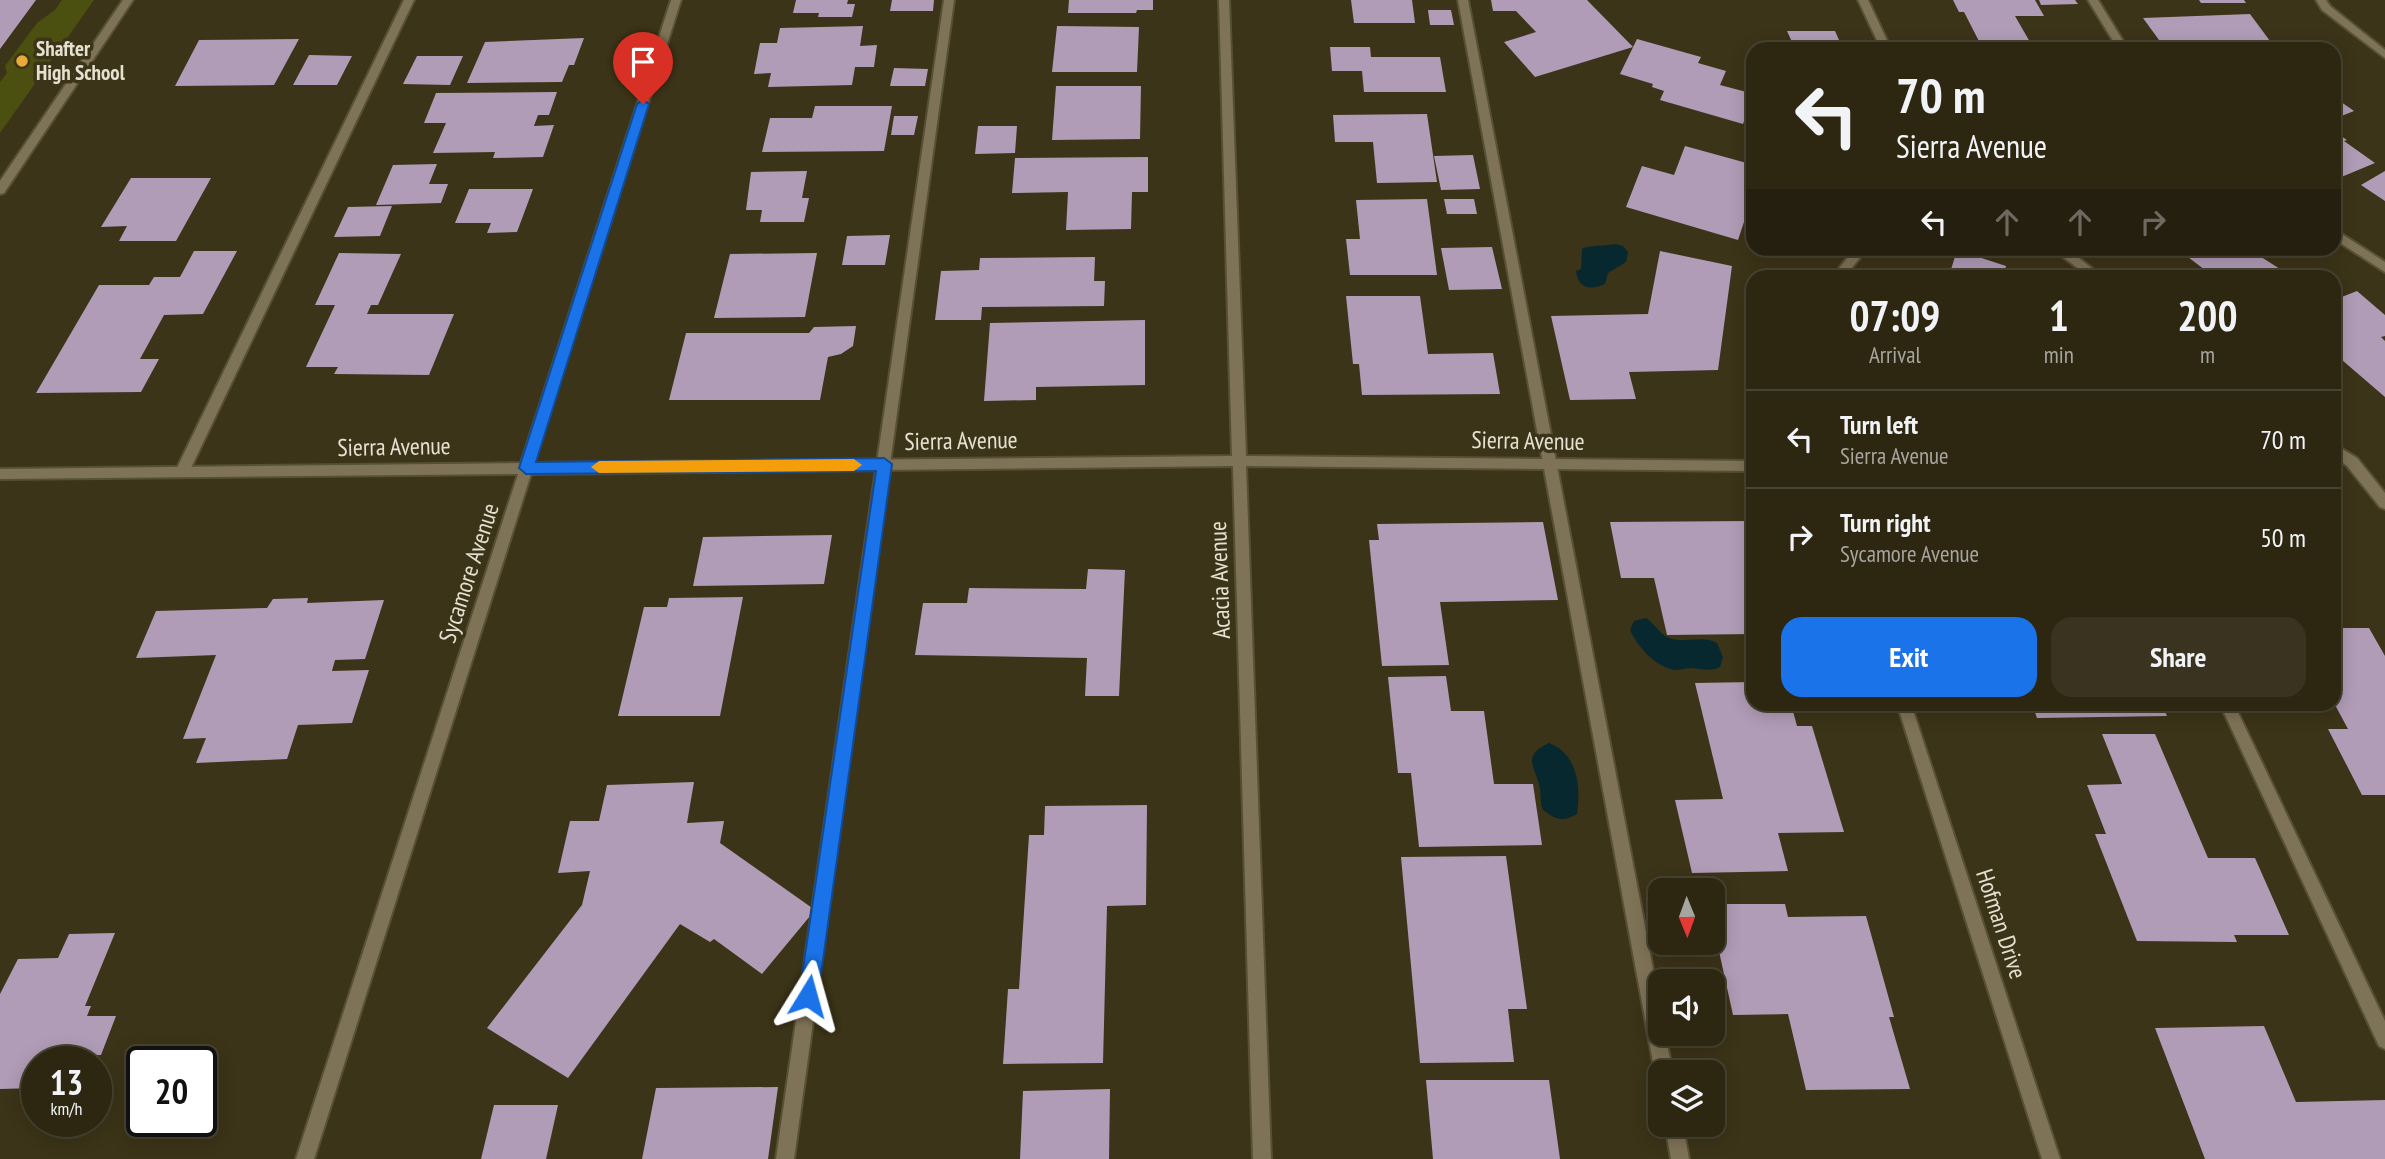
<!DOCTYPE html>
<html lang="en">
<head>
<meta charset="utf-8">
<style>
	:root { --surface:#2d2712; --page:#393320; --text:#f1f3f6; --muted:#a7a59f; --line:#484432; --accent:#1a73e8 }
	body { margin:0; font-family:"PT Sans Narrow",sans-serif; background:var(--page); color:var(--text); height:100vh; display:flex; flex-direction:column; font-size:26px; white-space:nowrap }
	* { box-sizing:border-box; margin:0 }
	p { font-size:23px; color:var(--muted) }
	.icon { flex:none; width:38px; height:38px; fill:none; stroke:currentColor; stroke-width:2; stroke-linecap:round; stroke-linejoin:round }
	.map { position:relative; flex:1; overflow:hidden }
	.drawer { position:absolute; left:1746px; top:270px; width:595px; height:441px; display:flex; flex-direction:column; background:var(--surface); border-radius:21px; box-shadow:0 4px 18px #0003,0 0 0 2px var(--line) }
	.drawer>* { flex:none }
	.banner { position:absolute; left:1746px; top:42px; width:595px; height:214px; border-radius:21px; box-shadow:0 4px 18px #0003,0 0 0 2px var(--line); background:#2d2712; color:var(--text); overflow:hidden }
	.needle { width:46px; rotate:179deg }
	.buttons { position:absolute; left:1648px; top:878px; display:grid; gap:14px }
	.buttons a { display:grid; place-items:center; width:77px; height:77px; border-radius:14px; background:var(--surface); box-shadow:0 4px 18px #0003,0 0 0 2px var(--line); font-size:35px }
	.speed { position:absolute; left:21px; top:1046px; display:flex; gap:14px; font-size:35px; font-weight:700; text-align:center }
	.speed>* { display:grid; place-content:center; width:91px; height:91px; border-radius:50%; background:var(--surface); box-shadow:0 4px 18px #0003,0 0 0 2px var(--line); line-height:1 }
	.speed small { font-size:18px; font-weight:400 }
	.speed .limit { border:4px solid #111; border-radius:10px; background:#fff; color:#111 }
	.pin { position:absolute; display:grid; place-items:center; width:60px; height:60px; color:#fff; margin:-72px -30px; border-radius:50% 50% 50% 0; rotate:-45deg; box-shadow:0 0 7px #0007 }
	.pin .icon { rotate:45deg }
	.me { position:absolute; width:77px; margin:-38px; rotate:8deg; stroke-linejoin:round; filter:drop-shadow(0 0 5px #0008) }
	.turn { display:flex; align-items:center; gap:24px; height:147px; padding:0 35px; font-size:32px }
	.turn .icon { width:91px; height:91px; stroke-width:2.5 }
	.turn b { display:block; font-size:49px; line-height:60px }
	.lanes { display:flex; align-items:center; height:66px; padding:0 35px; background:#0003; justify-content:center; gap:35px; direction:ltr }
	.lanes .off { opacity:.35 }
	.eta { display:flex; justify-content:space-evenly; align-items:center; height:119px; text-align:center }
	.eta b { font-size:42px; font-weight:600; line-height:49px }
	.cta { display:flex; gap:14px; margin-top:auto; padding:14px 35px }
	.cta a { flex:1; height:80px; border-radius:21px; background:var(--accent); color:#fff; font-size:28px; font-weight:600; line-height:80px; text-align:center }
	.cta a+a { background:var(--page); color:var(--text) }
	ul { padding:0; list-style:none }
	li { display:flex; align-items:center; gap:21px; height:98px; padding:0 35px; border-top:2px solid var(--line) }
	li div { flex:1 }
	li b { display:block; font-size:26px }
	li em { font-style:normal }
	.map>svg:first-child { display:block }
	.green { fill:#4b5011 }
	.water { fill:#07282e }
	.building { fill:#b19cb7 }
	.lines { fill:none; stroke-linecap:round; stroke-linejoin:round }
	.lane-casing { stroke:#575035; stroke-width:4 }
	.street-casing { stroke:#575035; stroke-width:4 }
	.lane { fill:#7f7357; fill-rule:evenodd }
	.street { fill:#7f7357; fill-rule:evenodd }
	.route { fill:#1a73e8; stroke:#114b97; stroke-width:2 }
	.slow { fill:#f59e0b }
	.poi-dot { fill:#e8ab37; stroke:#3c3418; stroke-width:2.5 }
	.labels { text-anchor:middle; stroke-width:7; stroke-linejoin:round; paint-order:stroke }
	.far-poi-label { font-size:21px; font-weight:bold; fill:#e5e0d0; stroke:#3c3418; text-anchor:start }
	.street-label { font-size:24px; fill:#e5e0d0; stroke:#3c3418 }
</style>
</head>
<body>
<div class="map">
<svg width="2385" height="1159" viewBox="0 0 2385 1159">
	<rect width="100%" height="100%" fill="#3c3418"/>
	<path class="green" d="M62 0H94L0 133V82L7 73 5 66 37 23 55 10Z"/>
	<path class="water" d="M1616 244 1623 246 1628 252 1626 262 1608 273 1605 284C1590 291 1578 288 1576 271L1581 269 1582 249C1588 245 1607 246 1616 244Z
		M1646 618C1654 623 1659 633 1667 637 1683 645 1701 634 1717 643L1723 657 1720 667C1711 672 1702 669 1692 668 1686 668 1681 670 1676 670 1656 668 1638 647 1630 630L1634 621Z
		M1549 743C1578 754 1581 787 1577 814 1563 822 1556 820 1543 810 1540 803 1541 796 1540 788 1535 766 1521 756 1549 743Z"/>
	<path class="building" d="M0 0H36L0 49Z
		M796 0H848L847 4H855L852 17H818L819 13H793Z
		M892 0H934L933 11H890Z
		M1069 0H1153V10H1137L1136 13H1068Z
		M1351 0H1412L1415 23H1354Z
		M1491 0H1587L1633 47 1535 77 1504 42 1536 32 1516 11H1493Z
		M1953 0H2035L2044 16H2015L2034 49H1983L1964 12H1959Z
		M2039 0H2075L2078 4 2041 5Z
		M2199 0H2244L2246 3H2201Z
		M1428 10H1451L1454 25H1430Z
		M2250 14 2270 41H2279L2285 49H2221L2213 40H2159L2143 18Z
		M863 26 860 46 877 45 874 67H855L852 85 768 87 771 73 754 74 760 43H777L780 28Z
		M1057 26 1139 27 1137 72H1052Z
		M1787 31H1835L1843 49H1760L1758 42H1792Z
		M584 38 574 65H569L562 82 467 83 485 42Z
		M299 39 274 85 175 86 199 40Z
		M1637 39 1701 57 1698 63 1726 71 1720 85 1754 94 1743 124 1660 100 1664 91 1652 87 1653 84 1620 74Z
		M1330 47H1370L1371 57H1440L1446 92H1364L1362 71H1332Z
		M309 55 352 56 337 85H293Z
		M417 56H463L450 85 403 84Z
		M894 68 928 69 925 86H890Z
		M1056 86H1141L1140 139 1052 140Z
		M557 92 549 115H538L534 126 554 125 543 157 493 158 495 152 433 153 446 123H424L436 93Z
		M2334 97 2354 111 2334 119Z
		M815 106H892L884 151 762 152 770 118H812Z
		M1427 114 1437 182 1377 183 1373 142H1335L1333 115Z
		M894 116H918L914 135H891Z
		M978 126H1017L1015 153 975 154Z
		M2334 127 2339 131 2335 132 2347 140 2344 141 2375 163 2339 178 2334 175Z
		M1685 146 1754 165V202L1751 201 1738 240 1626 207 1642 166 1674 175Z
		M1473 155 1480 189 1441 190 1434 156Z
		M1148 157V192H1132L1131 229 1066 230 1068 192 1012 193 1015 158Z
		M437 164 429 184H448L441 203 376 205 393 165Z
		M807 171 802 198H809L804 222H760L762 210H746L751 172Z
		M2385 171V201L2361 185Z
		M131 178H211L176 241H119L127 226 101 227Z
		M469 189H533L517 232 487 233 491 223H455Z
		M1427 199 1437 275H1350L1346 239H1360L1356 200Z
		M1444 199H1474L1477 214H1447Z
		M392 206 380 236 334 237 348 207Z
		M890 235 885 265H842L847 236Z
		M1492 247 1502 289 1449 290 1441 248Z
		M2176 248H2247L2291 276H2213Z
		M1957 250 2006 266 2004 276H1949Z
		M194 251H237L203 314 164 315 140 359H159L141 392 36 393 99 285H149L154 277H180Z
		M1660 251 1732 266 1718 370 1629 372 1636 399 1570 400 1551 316 1648 314Z
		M339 253 401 254 378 305H371L367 314H454L429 375 334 374 338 367H306L335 305H315Z
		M817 253 805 317 714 318 730 254Z
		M1095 257 1094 281H1105L1104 306 982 307 981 320H935L941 271 979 270 980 258Z
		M2357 291 2385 315V336L2381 337 2385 341V397L2342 360 2338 362 2334 359V300Z
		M1346 296H1420L1428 354 1493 353 1500 394 1362 395 1359 364H1353Z
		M1145 320V385L1036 387V400L984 401 990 323Z
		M856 326 853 346 841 354 828 357 820 400H669L686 333H809L814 327Z
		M1751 521 1754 634 1667 635 1654 578H1621L1610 522Z
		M1543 522 1558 600 1440 602 1449 665 1382 666 1369 540H1379L1377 524Z
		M832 535 824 584 693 586 703 537Z
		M1088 569 1125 570 1119 696H1085L1087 658 915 655 923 603H967L969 588 1086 589Z
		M743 597 720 716H618L644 607H667L669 598Z
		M308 598 307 603 384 600 365 659 335 660 332 671 369 670 352 723 298 725 287 759 196 763 206 738 183 739 216 655 136 658 156 611 267 608 273 599Z
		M2334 628H2369L2385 656V795H2362L2328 729H2348L2334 703Z
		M1446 676 1451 711H1484L1494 784H1533L1542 845 1419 847 1411 773H1398L1388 677Z
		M1754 682V704H1791L1797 726H1812L1844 832 1778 833 1788 871 1692 873 1675 800 1723 799 1695 683Z
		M2032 704H2162L2167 716 2037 718Z
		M2102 734H2155L2208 858H2255L2289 935H2234L2237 942 2137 941 2095 834H2106L2087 785 2122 784Z
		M694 782 687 823 724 821 720 843 815 910 762 974 714 939 710 942 680 924 568 1078 487 1028 582 905 590 871 558 873 570 821H599L607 785Z
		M1147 805 1146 905 1107 906 1103 1063 1003 1064 1008 989H1019L1029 835H1044L1045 806Z
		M1506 856 1527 1009H1508L1514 1062 1420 1063 1401 857Z
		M1713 904H1785L1788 917 1866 916 1894 1017H1889L1910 1089 1806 1090 1788 1014 1733 1015 1713 924Z
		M115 933 85 1006H91L87 1016H116L101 1055 68 1056 65 1062H37V1088L0 1089V994L18 959 58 958 69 934Z
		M2264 1026 2296 1102 2385 1100V1159H2205L2155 1028Z
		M1426 1080H1549L1560 1159H1433Z
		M778 1087 768 1159H642L656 1088Z
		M1110 1089 1109 1159H1020L1023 1091Z
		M494 1105H558L546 1159H481Z"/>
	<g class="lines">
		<g class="lane-casing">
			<path id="lane" d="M404 0H414L189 472 187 476H177L175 472Z
				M944 0H954L794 1159H776Z
				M1458 0H1468L1661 1011V1034H1665L1673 1073H1661V1080L1655 1073Z
				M2088 0H2098L2128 49H2118Z
				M2334 229 2385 262V272L2334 239Z
				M2220 704H2234L2385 1021V1049L2379 1046Z
				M1665 1125H1683L1689 1159H1671Z"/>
		</g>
		<g class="street-casing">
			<path id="street" d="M123 0H133L4 193 0 194V181Z
				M671 0H681L534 463 1232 456 1219 0H1229L1246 456 1754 461V471L1246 466 1271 1159H1253L1233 466 531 474 314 1159H296L518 474 0 479V469L521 463Z
				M1858 0H1868L1891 49H1881Z
				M2316 0H2326L2330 6 2385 50V58L2322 10Z
				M1855 248H1868L1845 276H1833Z
				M2051 248H2066L2102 276H2088Z
				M2334 444 2357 458 2385 493V509L2380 507 2347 466 2334 456Z
				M1897 704H1911L2060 1159H2042Z"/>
		</g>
		<use href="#lane" class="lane"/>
		<use href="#street" class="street"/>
	</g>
	<path class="route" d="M643 100 649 104 536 462 884 458 892 464 818 996 815 1002 808 1005 801 1002 799 996 876 471 526 474 519 468 637 104Z"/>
	<path class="slow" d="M854 459 862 465 854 471 599 473 591 467 599 461Z"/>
	<circle class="poi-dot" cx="22" cy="61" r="7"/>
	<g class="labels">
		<g class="far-poi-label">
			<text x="36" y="56">Shafter<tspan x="36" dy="24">High School</tspan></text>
		</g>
		<g class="street-label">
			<text transform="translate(961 441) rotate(-1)" y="8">Sierra Avenue</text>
			<text transform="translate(1528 441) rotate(1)" y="8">Sierra Avenue</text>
			<text transform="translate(394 447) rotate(-1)" y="8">Sierra Avenue</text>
			<text transform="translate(469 573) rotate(-72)" y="8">Sycamore Avenue</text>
			<text transform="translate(1220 580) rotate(-92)" y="8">Acacia Avenue</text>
			<text transform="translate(2001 924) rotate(72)" y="8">Hofman Drive</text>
		</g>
	</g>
</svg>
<div class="buttons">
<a><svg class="needle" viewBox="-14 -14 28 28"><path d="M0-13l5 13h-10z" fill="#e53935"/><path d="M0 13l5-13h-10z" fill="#a7a59f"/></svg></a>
<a><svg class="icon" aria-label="sound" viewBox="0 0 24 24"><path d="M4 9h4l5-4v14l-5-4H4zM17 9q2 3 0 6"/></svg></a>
<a><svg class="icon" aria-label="layers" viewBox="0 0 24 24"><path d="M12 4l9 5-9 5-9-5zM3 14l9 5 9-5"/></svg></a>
</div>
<div class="speed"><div>13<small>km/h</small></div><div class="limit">20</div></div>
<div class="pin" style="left:643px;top:104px;background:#d93025"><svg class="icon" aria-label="arrive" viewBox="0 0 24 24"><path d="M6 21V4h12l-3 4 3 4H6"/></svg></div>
<svg class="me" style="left:808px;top:996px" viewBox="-20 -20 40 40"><path d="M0-17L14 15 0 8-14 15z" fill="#1a73e8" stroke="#fff" stroke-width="4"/></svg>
<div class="banner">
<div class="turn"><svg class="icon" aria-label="left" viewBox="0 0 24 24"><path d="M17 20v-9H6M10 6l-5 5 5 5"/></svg><div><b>70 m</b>Sierra Avenue</div></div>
<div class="lanes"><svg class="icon" aria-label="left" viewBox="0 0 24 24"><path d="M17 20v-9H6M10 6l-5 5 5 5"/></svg><svg class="icon off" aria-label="ahead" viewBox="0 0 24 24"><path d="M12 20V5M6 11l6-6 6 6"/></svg><svg class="icon off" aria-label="ahead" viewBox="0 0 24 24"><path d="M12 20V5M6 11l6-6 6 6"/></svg><svg class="icon off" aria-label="right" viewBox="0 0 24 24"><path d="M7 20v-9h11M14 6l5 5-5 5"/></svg></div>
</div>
<section class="drawer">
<div class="eta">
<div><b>07:09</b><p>Arrival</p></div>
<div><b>1</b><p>min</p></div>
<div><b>200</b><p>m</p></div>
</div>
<ul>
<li><svg class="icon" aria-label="left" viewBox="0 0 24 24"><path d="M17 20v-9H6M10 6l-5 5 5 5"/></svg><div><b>Turn left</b><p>Sierra Avenue</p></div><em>70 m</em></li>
<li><svg class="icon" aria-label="right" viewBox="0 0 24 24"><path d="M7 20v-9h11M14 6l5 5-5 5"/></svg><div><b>Turn right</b><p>Sycamore Avenue</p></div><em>50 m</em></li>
</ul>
<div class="cta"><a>Exit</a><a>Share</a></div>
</section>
</div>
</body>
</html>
